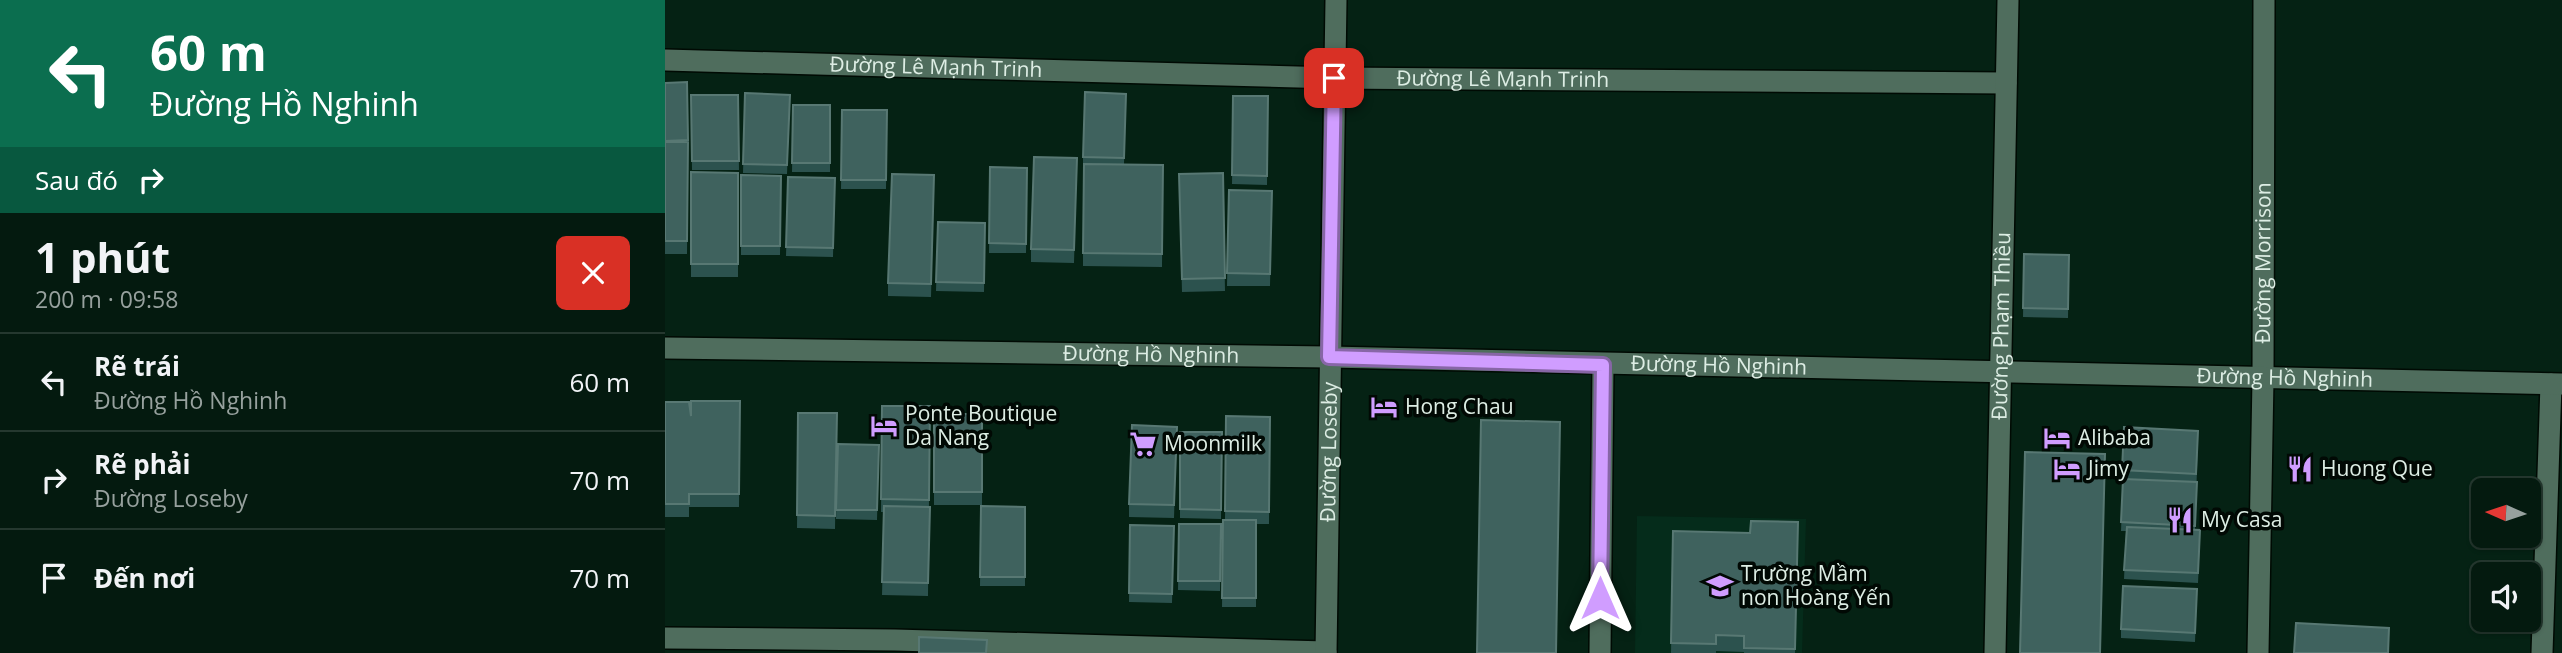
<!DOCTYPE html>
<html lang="vi">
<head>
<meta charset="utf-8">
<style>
	:root { --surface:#041a0f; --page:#0d2318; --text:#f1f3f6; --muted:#97a19e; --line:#25382f }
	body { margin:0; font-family:"Open Sans",sans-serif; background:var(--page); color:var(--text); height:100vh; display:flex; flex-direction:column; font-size:26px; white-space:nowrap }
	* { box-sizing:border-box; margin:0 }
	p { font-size:23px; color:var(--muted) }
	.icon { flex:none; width:38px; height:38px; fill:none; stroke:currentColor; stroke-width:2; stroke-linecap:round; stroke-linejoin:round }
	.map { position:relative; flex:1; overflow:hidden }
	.side { display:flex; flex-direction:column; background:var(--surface); width:665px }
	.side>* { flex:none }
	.banner { background:#0b6e4f; color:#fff; overflow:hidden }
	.needle { width:46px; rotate:273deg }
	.controls { position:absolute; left:1806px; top:478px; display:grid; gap:14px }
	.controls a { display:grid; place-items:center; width:70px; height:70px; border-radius:10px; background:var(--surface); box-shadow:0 2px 5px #0004,0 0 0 2px var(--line); font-size:35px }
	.pin { position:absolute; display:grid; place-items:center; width:60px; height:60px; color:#fff; margin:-30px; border-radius:14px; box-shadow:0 4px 10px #0006 }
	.me { position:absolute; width:77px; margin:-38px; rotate:0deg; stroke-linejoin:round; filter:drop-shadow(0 0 5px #0008) }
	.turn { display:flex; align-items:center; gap:24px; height:147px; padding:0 35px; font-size:32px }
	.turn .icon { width:91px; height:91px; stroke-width:2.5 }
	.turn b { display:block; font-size:49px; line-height:60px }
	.then { display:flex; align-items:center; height:66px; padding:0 35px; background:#0003; gap:14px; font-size:26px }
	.round { display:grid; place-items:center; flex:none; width:74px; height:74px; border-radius:10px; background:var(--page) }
	.head { display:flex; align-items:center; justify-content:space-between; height:119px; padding:0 35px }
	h1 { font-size:42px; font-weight:700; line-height:52px }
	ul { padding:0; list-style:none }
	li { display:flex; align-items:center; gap:21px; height:98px; padding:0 35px; border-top:2px solid var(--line) }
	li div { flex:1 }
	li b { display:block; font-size:26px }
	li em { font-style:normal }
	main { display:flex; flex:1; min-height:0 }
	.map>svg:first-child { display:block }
	.built { fill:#052c1b }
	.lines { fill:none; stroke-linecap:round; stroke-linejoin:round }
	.street-casing { stroke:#000a03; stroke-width:24 }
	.secondary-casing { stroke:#000a03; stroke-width:24 }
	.street { stroke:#4f6d5d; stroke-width:21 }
	.secondary { stroke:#4f6d5d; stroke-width:21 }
	.wall { fill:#2c524e }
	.building { fill:#3f625e; stroke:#587873; stroke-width:2 }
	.route-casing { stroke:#8766a6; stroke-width:18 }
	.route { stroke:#d09dff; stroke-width:12 }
	.labels { text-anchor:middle; stroke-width:7; stroke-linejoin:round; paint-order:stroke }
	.street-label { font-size:21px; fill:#ddede4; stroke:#010904 }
	.poi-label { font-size:21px; fill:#ddede4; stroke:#010904; text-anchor:start }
</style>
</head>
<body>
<main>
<section class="side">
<div class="banner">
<div class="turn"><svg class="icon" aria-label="left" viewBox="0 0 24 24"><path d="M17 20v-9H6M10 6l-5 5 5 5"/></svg><div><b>60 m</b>Đường Hồ Nghinh</div></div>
<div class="then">Sau đó<svg class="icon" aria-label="right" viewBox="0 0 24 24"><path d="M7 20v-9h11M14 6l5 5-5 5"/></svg></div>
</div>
<div class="head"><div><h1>1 phút</h1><p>200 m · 09:58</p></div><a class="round" style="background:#d93025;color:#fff"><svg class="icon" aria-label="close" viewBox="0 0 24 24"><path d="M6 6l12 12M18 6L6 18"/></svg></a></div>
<ul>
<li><svg class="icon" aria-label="left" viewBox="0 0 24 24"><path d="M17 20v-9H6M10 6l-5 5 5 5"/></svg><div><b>Rẽ trái</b><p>Đường Hồ Nghinh</p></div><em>60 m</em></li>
<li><svg class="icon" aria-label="right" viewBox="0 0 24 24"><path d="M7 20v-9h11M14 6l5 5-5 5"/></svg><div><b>Rẽ phải</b><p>Đường Loseby</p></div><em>70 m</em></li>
<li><svg class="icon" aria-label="arrive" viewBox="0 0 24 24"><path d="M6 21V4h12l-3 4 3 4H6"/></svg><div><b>Đến nơi</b></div><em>70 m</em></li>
</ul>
</section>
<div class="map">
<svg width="1897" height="653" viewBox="0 0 1897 653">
	<rect width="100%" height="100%" fill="#052214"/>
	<path class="built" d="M972 516 1141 519 1137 653H970Z"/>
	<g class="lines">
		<g class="street-casing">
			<g id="street">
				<path id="s1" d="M0 60 669 78 1341 83"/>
				<path d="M0 638 230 640 661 652"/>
				<path d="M935 653 938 365"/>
				<path id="s2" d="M1330 653 1343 0"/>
				<path id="s3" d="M1593 653 1598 379 1599 0"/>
				<path d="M1877 653 1886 384"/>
			</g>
		</g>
		<g class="secondary-casing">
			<g id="secondary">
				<path id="s4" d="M0 348 664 357 1897 384"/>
				<path id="s5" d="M661 653 671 0"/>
			</g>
		</g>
		<use href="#street" class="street"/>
		<use href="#secondary" class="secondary"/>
	</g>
	<path class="wall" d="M22 82 23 149 22 254H0V83Z
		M80 93 125 95 122 174 78 173Z
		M461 94 459 164 498 165 497 267 418 266V157Z
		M26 95H73L74 170H27Z
		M568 96H603L602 185 567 184Z
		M128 105H165V172H127Z
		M177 110H222L221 189H176Z
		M412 158 409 263 366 262V249Z
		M325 167 362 168 361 253H324Z
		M26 172 73 173V277H26Z
		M558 173 560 291 517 292 514 174Z
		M76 175 116 176 115 255H76Z
		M123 177 170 178 168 257 121 256Z
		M269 188 266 297 223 296V283Z
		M564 190 607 191 605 286H562Z
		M273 222 320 223 319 292 271 291Z
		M1359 254 1404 255 1403 318 1358 317Z
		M75 401 74 507H24V517H0V402L26 416Z
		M217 406H265L263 596 217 595 219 512H216Z
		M133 413H172L170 529 132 528Z
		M269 414H317V505H269Z
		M561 416 605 417 604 524H591V607H557L558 520H560Z
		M512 427 509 518 464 517V504Z
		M515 432H557L556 519 515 518Z
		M1533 440 1530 530 1535 539 1533 583 1459 579 1461 531H1456L1458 480H1457V470Z
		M173 444 214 445 212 520 171 519Z
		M316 506 360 507V586H315Z
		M1133 522 1130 653H1079V652L1051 651V653H1006L1008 531 1085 533Z
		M514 524H556L555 591 513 590Z
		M465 525 509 526 507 603 464 602Z
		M1532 589 1530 642 1456 638V629Z"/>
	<path class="building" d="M22 82 23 140 0 141V83Z
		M420 92 461 94 459 158 418 157Z
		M80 93 125 95 122 165 78 164Z
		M26 95H73L74 161H27Z
		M568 96H603L602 176 567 175Z
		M128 105H165V163H127Z
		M177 110H222L221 180H176Z
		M0 142H23L22 241H0Z
		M369 157 412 158 409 250 366 249Z
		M419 164 498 165 497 254 418 253Z
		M325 167 362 168 361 244 324 243Z
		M26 172 73 173V264H26Z
		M558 173 560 278 517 279 514 174Z
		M227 174 269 175 266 284 223 283Z
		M76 175 116 176 115 246H76Z
		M123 177 170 178 168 248 121 247Z
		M564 190 607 191 605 274 562 273Z
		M273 222 320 223 319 283 271 282Z
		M1359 254 1404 255 1403 309 1358 308Z
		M26 401H75L74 494H24V504H0V402H24L26 416Z
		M217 406H265L264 500 216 499Z
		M133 413H172L170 516 132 515Z
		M269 414H317V492H269Z
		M561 416 605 417 604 512 560 511Z
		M816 420 895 422 891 653H812Z
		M467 425 512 427 509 505 464 504Z
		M1459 427 1533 431 1531 474 1457 470Z
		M515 432H557L556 510 515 509Z
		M173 444 214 445 212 510H171Z
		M1360 452 1440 454 1435 653H1355Z
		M1458 479 1532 482 1530 526 1456 522Z
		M219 506 265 507 263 583 217 582Z
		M316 506 360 507V577H315Z
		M558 520H591V598H557Z
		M1086 521 1133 522 1130 649 1079 648V636L1051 635V644L1006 643 1008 531 1085 533Z
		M514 524H556L555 581H513Z
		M465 525 509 526 507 594 464 593Z
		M1462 527 1535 530 1533 573 1459 570Z
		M1458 586 1532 589 1530 633 1456 629Z
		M1631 623 1724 628 1723 653H1629Z
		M254 637 322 640 321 653H254Z"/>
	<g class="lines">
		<g class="route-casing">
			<path id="route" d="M669 78 664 357 938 365 935 598"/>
		</g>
		<use href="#route" class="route"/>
	</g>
	<defs>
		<g id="hotel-bare" transform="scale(2.1)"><path d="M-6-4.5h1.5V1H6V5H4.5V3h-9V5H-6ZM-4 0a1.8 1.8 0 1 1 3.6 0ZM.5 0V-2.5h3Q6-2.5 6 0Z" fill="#d09dff" stroke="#010904" stroke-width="2.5" paint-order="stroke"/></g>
		<g id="supermarket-bare" transform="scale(2.1)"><path d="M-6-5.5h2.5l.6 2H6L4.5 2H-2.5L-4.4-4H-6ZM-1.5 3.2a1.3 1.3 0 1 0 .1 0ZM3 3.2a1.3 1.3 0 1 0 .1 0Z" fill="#d09dff" stroke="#010904" stroke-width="2.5" paint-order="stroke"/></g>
		<g id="restaurant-bare" transform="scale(2.1)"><path d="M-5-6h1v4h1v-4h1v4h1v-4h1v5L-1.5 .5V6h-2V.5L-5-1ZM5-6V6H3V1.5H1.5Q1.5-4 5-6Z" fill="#d09dff" stroke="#010904" stroke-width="2.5" paint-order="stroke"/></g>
		<g id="school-bare" transform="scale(2.1)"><path d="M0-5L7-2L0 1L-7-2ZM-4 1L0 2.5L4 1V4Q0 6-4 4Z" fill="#d09dff" stroke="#010904" stroke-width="2.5" paint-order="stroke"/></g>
	</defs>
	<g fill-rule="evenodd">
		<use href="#hotel-bare" x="719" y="407"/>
		<use href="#hotel-bare" x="219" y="426"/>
		<use href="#hotel-bare" x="1392" y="438"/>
		<use href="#supermarket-bare" x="478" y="444"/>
		<use href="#hotel-bare" x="1402" y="469"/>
		<use href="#restaurant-bare" x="1635" y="469"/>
		<use href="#restaurant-bare" x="1515" y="520"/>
		<use href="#school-bare" x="1055" y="586"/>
	</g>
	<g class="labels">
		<g class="street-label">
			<text dy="7" stroke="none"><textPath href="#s1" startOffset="271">Đường Lê Mạnh Trinh</textPath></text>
			<text dy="7" stroke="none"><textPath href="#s1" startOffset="838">Đường Lê Mạnh Trinh</textPath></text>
			<text dy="7" stroke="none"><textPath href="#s3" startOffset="390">Đường Morrison</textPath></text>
			<text dy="7" stroke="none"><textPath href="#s2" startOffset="327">Đường Phạm Thiều</textPath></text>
			<text dy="7" stroke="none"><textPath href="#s4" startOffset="486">Đường Hồ Nghinh</textPath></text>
			<text dy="7" stroke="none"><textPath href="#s4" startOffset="1054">Đường Hồ Nghinh</textPath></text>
			<text dy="7" stroke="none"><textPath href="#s4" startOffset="1620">Đường Hồ Nghinh</textPath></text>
			<text dy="7" stroke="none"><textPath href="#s5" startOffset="201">Đường Loseby</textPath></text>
		</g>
		<g class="poi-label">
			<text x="740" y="414">Hong Chau</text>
			<text x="240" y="421">Ponte Boutique<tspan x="240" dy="24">Da Nang</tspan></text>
			<text x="1413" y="445">Alibaba</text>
			<text x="499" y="451">Moonmilk</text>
			<text x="1423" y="476">Jimy</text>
			<text x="1656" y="476">Huong Que</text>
			<text x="1536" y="527">My Casa</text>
			<text x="1076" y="581">Trường Mầm<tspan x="1076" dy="24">non Hoàng Yến</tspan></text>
		</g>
	</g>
</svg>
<div class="controls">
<a><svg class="needle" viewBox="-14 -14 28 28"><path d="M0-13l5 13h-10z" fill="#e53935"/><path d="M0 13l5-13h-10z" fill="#97a19e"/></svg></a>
<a><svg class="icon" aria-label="sound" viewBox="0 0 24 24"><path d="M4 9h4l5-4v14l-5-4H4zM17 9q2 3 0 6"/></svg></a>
</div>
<div class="pin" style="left:669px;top:78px;background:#d93025"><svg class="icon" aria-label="arrive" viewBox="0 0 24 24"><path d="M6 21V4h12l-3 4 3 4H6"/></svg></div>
<svg class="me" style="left:935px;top:598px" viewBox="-20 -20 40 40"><path d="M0-17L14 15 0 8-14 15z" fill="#d09dff" stroke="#fff" stroke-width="4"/></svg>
</div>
</main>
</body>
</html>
